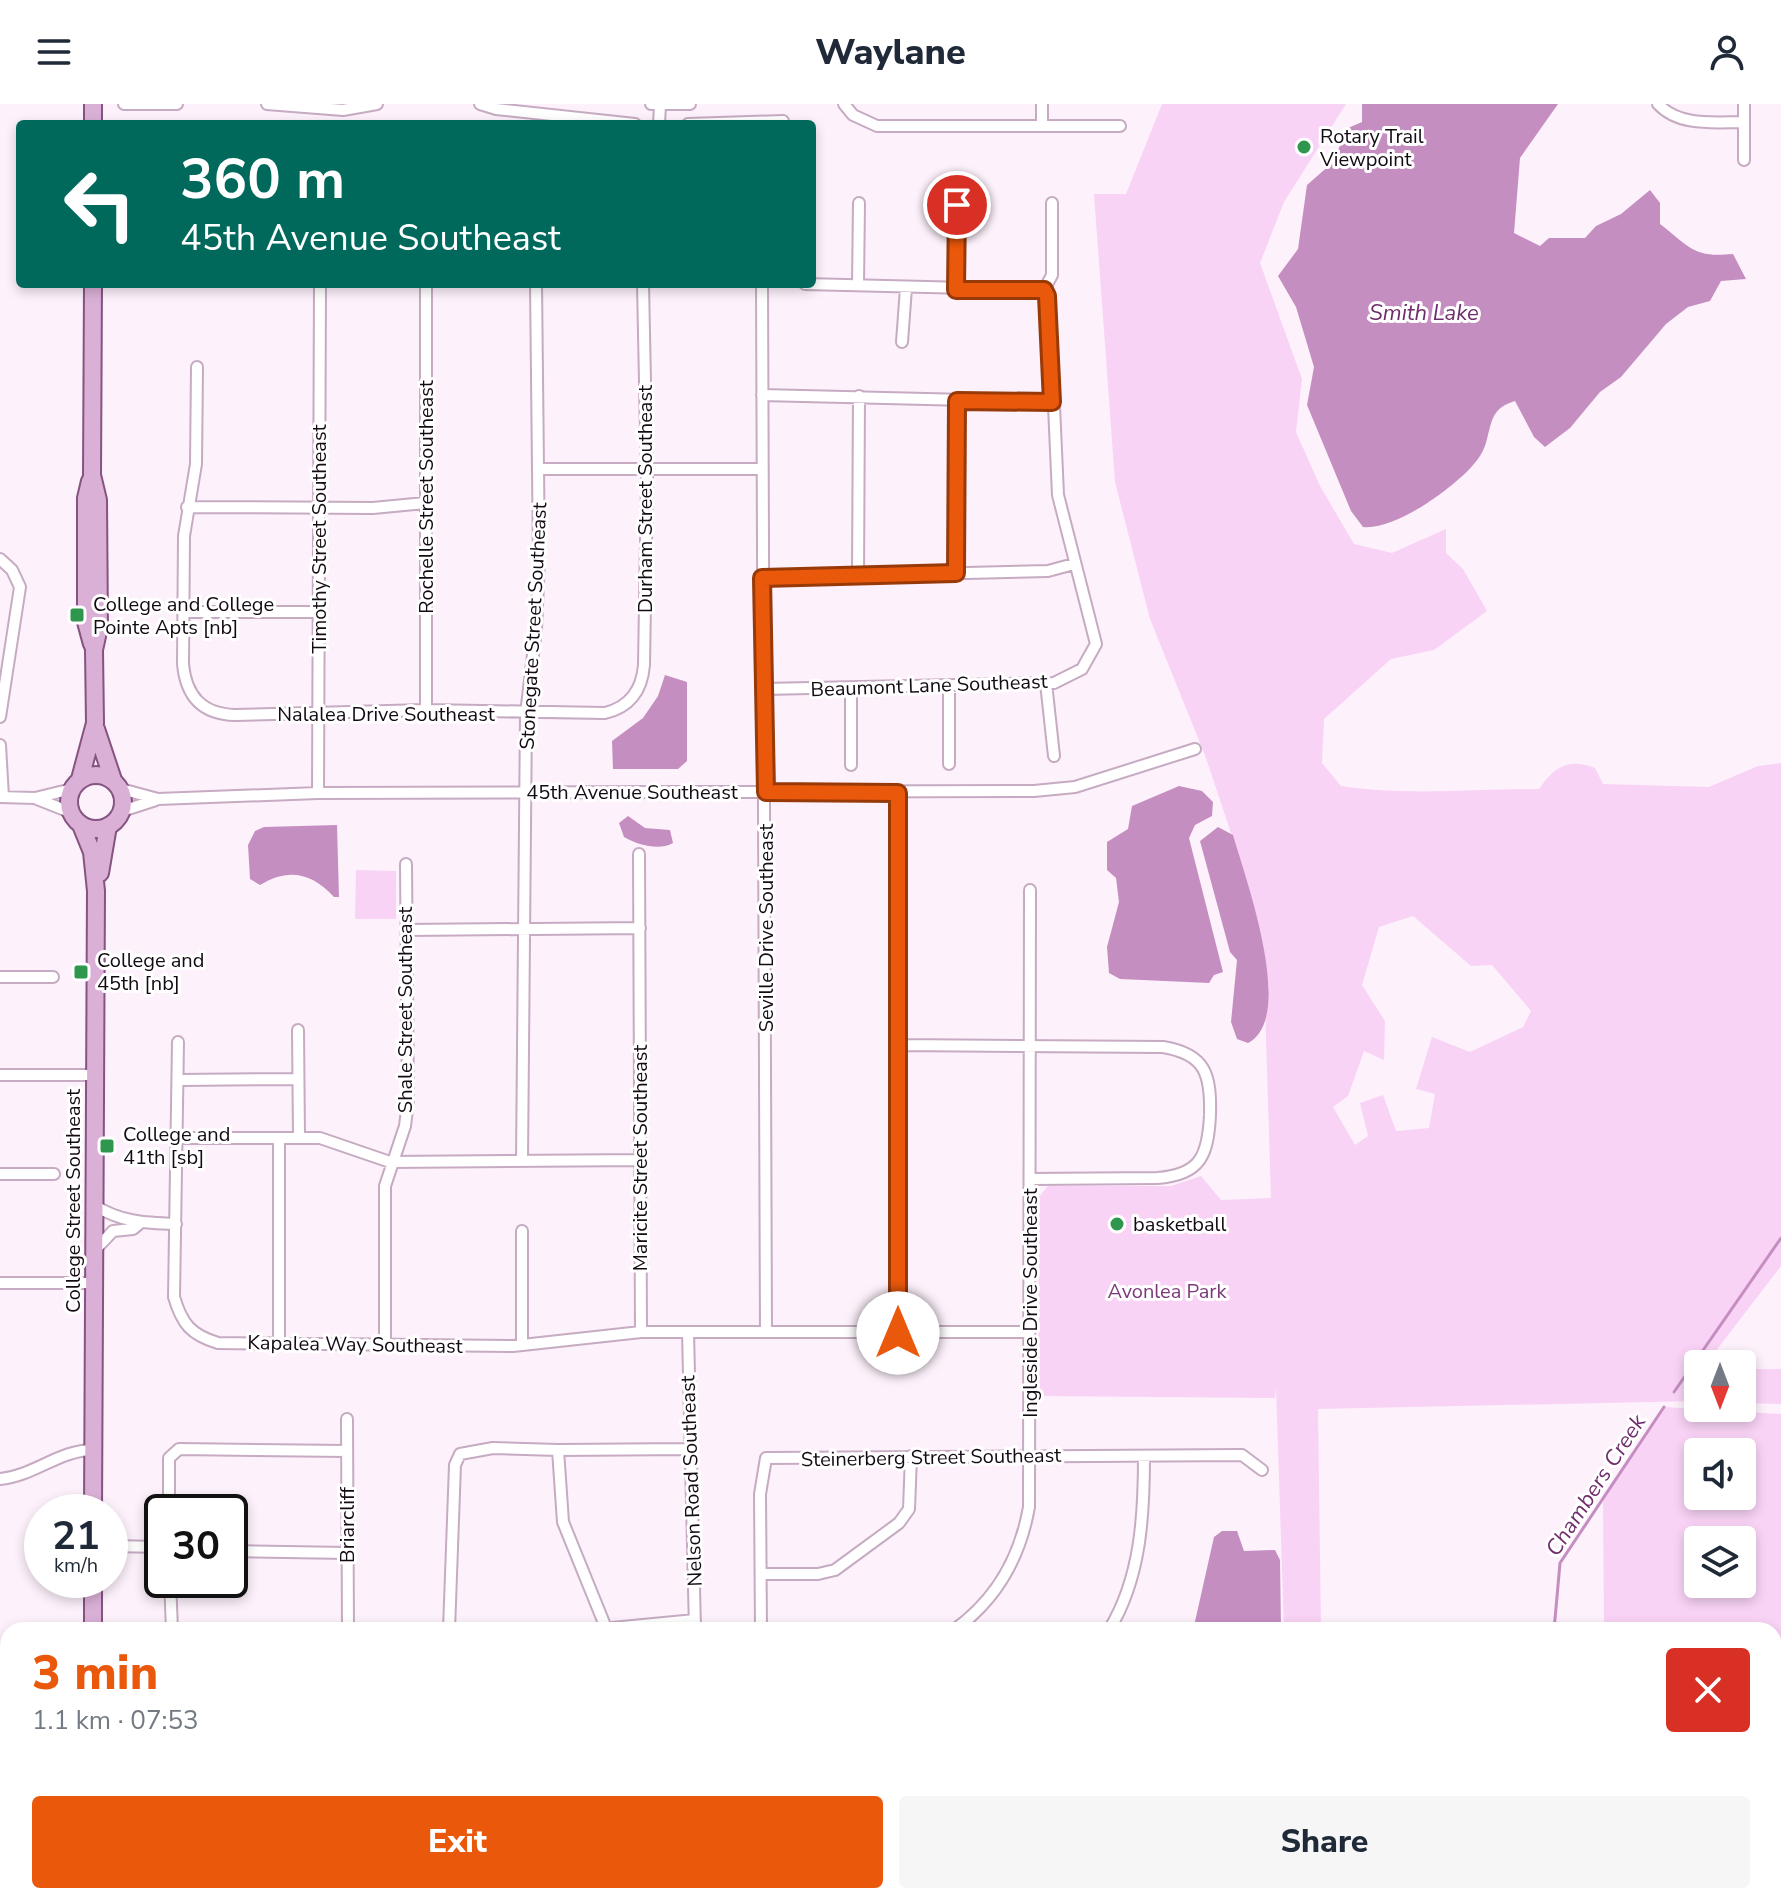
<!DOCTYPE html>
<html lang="en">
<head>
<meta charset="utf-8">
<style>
	:root { --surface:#fff; --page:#f6f6f7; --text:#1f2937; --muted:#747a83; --accent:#ea580c }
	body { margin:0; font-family:"Nunito Sans",sans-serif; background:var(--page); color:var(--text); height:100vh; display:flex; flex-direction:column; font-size:30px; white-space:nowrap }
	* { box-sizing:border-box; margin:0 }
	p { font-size:26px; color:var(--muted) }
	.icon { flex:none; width:44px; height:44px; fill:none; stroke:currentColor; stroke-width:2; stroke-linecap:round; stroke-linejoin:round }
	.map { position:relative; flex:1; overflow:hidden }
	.details { position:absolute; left:0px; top:1518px; width:1782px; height:282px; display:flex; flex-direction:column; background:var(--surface); border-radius:24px 24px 0 0; box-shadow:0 4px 12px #0003 }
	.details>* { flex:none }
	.guide { position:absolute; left:16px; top:16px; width:800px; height:168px; border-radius:8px; box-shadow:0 4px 12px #0003; background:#00695c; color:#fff; overflow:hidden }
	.needle { width:52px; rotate:180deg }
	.tools { position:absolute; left:1684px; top:1246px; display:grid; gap:16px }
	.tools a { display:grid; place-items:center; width:72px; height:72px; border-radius:8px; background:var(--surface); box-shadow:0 4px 12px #0003; font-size:40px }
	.speed { position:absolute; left:24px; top:1390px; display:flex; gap:16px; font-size:40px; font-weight:700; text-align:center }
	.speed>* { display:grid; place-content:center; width:104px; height:104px; border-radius:50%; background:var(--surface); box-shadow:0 4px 12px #0003; line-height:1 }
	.speed small { font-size:20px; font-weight:400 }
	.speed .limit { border:4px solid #111; border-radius:12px; background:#fff; color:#111 }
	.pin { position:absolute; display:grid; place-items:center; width:68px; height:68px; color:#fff; margin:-34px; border:4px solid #fff; border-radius:50%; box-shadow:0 2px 8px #0007 }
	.me { position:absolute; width:88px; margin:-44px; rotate:0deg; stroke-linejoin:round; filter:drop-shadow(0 0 6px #0008) }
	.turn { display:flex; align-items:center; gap:28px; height:168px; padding:0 32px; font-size:36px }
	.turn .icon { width:104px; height:104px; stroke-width:2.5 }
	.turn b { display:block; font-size:56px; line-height:68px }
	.round { display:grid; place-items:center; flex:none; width:84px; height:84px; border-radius:8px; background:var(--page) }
	.summary { display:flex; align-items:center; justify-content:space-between; height:136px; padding:0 32px }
	h1 { font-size:48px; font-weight:800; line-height:60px; color:var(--accent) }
	.primary-button { display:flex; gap:16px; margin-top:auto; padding:16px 32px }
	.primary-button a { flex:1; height:92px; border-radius:8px; background:var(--accent); color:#fff; font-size:32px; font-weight:800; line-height:92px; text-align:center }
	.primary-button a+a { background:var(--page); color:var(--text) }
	header { display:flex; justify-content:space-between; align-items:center; height:104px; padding:0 32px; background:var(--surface); font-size:36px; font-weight:800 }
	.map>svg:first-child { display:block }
	.green { fill:#f9d3f5; fill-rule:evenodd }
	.water { fill:#c58ec1 }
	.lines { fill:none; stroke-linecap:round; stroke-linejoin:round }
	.stream { stroke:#c58ec1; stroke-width:3 }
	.minor-casing { stroke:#c6abc3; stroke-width:14 }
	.primary-casing { stroke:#855481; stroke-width:20 }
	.minor { stroke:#fff; stroke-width:10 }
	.primary { stroke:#dab0d7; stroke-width:16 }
	.route-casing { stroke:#983908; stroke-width:20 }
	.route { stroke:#ea580c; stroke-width:14 }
	.poi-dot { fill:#2f964d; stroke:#fff; stroke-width:3 }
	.labels { text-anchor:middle; stroke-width:6; stroke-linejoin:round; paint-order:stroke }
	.poi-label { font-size:20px; fill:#130a12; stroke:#fff; text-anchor:start }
	.street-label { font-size:20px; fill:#130a12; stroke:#fff }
	.park-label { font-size:20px; fill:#7c3979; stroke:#fff }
	.water-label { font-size:22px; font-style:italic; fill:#702d6d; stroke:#fff }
</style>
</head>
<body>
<header><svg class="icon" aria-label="menu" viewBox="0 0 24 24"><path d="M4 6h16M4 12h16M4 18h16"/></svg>Waylane<svg class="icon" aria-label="person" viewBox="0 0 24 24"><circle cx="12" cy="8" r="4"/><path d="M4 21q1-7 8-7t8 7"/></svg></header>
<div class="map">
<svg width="1781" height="1799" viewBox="0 0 1781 1799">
	<rect width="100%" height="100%" fill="#fdf1fb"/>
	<path class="green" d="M1162 0H1346L1284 98 1260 159 1302 275 1296 328 1320 382 1354 440 1392 449 1446 425V449L1463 465 1487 507 1434 546 1391 555 1324 615 1322 659 1341 682C1406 692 1473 685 1539 685 1555 662 1568 654 1595 664L1603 680 1709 683 1758 662 1781 659V1162L1715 1248 1726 1260H1698V1297L1318 1305 1321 1526H1284L1276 1283 1275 1294 1038 1292 1039 1093 1048 1082H1171L1201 1072 1221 1096 1271 1094 1264 869 1245 771 1206 654 1150 515 1115 378 1094 90H1126ZM1413 812 1471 862 1492 861 1531 907 1523 923 1470 948 1432 933 1416 985 1435 990 1429 1024 1396 1027 1383 991 1360 999 1368 1032 1355 1041 1333 1003 1348 992 1364 947 1384 956 1385 917 1362 881 1379 823Z
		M356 766 396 767V815H355Z
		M1742 1265H1781V1300L1742 1299Z
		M1664 1303 1781 1310V1606H1774V1526H1604L1603 1394ZM1698 1348H1742V1392H1698ZM1698 1436H1742V1480H1698Z"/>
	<path class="water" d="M1362 0H1558L1520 54 1514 129 1540 142 1549 134H1585L1596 122 1621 110 1650 86 1660 99V120C1690 143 1693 154 1733 150L1746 175 1721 177 1710 197 1688 203 1666 220 1621 273 1600 288 1570 324 1545 343 1534 333 1515 297C1482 306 1495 333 1478 355 1459 381 1395 427 1363 423L1351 407 1307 301 1314 263 1296 203 1278 172 1298 145 1307 81 1332 59 1348 24 1362 18Z
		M665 571 687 578V657L678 665H613L612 637 643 614 658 592Z
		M1179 682 1202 687 1213 698 1212 712 1195 721 1189 734 1223 868 1214 871 1209 879 1120 875 1109 869 1107 843 1119 798 1116 774 1107 766V738L1128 725 1132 702Z
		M628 712 645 724 670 726 673 739C659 747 638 741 624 733L619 719Z
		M337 721 339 793H334C311 768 288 764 260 781L250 775 248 741 255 727 264 723Z
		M1218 723 1233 731C1245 773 1297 914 1248 939L1237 935 1231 918 1237 856 1230 848 1200 737Z
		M1222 1427H1237L1244 1447 1275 1446 1280 1456 1281 1526H1197L1194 1522 1214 1433Z"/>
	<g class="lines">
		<path class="stream" d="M1674 1288 1781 1134
			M1554 1526 1560 1459 1664 1303
			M1497 1799 1500 1792"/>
		<g class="minor-casing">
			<path id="minor" d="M124 0H177
				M267 0 343 6 377 0
				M480 0 496 5 635 20
				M651 0H690
				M844 0 853 11 877 22H1120
				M1658 0C1679 23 1715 18 1744 18
				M659 20 660 1
				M688 20 783 17V20
				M1042 21V0
				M1744 56V0
				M762 180 766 1228
				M805 180 1044 186
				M858 181 859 99
				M956 186 957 101
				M1044 186 1052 171V99
				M902 238 906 184
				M197 263 196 360 184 432 183 560C186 592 202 610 235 611L426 606 605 609C630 603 642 586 644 561L647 377 643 180
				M762 291 1052 298
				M539 365H761
				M187 403 373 404 425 399
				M0 455 12 466 20 483 0 613
				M956 469 957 297
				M858 473 859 292
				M762 474 1048 467 1074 460
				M184 508H317
				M1046 579 1054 652
				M763 585 1054 579 1082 565 1096 540 1058 391 1050 213 1044 186
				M426 606V180
				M0 641 3 693
				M949 660V581
				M851 661V584
				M121 685 158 695 318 689 1034 687 1075 683 1195 645
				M318 689 320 180
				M0 693 35 694 72 685
				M37 695 70 708
				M122 707 156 696
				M406 826 640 824
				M0 873H53
				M298 926 299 1034
				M178 938 174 1193C182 1220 191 1231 218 1239L513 1242 641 1228 639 750
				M899 941 1163 943C1206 950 1211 971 1210 1011 1208 1051 1201 1071 1157 1074L1030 1075
				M0 971H94
				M178 976 298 975
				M178 1034H320L390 1058 640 1056
				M522 1057 526 610 536 525 539 456 536 180
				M0 1070H54
				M94 1101C120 1118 145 1119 176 1120
				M95 1146 113 1127 133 1125 139 1120
				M0 1179H93
				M641 1228H1029
				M688 1228 695 1526
				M898 1229V689
				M279 1239V1034
				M522 1241V1127
				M385 1242V1082L405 1022 408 997 406 760
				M347 1315 348 1526
				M0 1375C34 1372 59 1346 93 1346
				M169 1408V1354L179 1345 347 1347
				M110 1442 162 1443
				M230 1447 347 1449
				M761 1470H818L835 1466 899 1419 909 1405 911 1352
				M170 1476 172 1526
				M606 1524 563 1418 558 1346 690 1345
				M449 1526 455 1361 460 1350 493 1344 558 1346
				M591 1526 695 1516
				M761 1526 760 1390 766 1354 1242 1351 1262 1366
				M954 1526C996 1496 1020 1454 1029 1403L1030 786
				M1109 1526C1141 1474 1144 1411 1144 1352
				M348 1792V1799
				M755 1792V1799
				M1064 1792 1065 1799
				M553 1799V1792
				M699 1799V1792
				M934 1799 944 1792
				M1102 1799 1112 1792"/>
		</g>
		<g class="primary-casing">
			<path id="primary" d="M93 20V0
				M90 377 86 394V518L92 540
				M96 625 113 676
				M69 698a27 27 0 1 1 54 0a27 27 0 1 1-54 0Z
				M80 675 95 619 94 546 99 523 98 396 92 371 93 180
				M81 721 92 748 96 787 93 1408
				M100 769 108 722
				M93 1476V1526
				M95 1792V1799"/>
		</g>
		<use href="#minor" class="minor"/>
		<use href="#primary" class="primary"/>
	</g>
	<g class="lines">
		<g class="route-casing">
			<path id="route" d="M898 1229V689L766 688 762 474 956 469 957 297 1052 298 1047 192 1044 186H956L957 101"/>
		</g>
		<use href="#route" class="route"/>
	</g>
	<g class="poi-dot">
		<circle cx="1304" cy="43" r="8"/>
		<rect x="69" y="503" width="16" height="16" rx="4"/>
		<rect x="73" y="860" width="16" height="16" rx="4"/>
		<rect x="99" y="1034" width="16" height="16" rx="4"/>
		<circle cx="1117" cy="1120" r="8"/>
	</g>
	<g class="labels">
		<g class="poi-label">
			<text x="1320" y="39">Rotary Trail<tspan x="1320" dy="23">Viewpoint</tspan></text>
			<text x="93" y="507">College and College<tspan x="93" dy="23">Pointe Apts [nb]</tspan></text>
			<text x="97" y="863">College and<tspan x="97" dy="23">45th [nb]</tspan></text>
			<text x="123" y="1037">College and<tspan x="123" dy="23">41th [sb]</tspan></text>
			<text x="1133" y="1127">basketball</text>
		</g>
		<g class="street-label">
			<text transform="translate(426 393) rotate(-90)" y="7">Rochelle Street Southeast</text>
			<text transform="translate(645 395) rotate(-90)" y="7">Durham Street Southeast</text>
			<text transform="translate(319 435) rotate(-90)" y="7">Timothy Street Southeast</text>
			<text transform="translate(533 522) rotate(-87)" y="7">Stonegate Street Southeast</text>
			<text transform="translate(929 581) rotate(-2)" y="7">Beaumont Lane Southeast</text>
			<text x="386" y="617">Nalalea Drive Southeast</text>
			<text x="632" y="695">45th Avenue Southeast</text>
			<text transform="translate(766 824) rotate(-90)" y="7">Seville Drive Southeast</text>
			<text transform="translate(405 906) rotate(-90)" y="7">Shale Street Southeast</text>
			<text transform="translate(640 1054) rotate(-90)" y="7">Maricite Street Southeast</text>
			<text transform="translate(73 1097) rotate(-90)" y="7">College Street Southeast</text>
			<text transform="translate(1030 1199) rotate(-90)" y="7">Ingleside Drive Southeast</text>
			<text transform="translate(355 1240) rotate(1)" y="7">Kapalea Way Southeast</text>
			<text transform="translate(931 1353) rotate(-1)" y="7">Steinerberg Street Southeast</text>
			<text transform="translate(691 1377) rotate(-92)" y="7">Nelson Road Southeast</text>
			<text transform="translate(347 1421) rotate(-90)" y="7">Briarcliff</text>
		</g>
		<g class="park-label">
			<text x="1167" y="1194">Avonlea Park</text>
		</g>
		<g class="water-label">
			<text x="1424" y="216">Smith Lake</text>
			<text transform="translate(1595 1381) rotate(-57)" y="8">Chambers Creek</text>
		</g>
	</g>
</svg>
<div class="tools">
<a><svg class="needle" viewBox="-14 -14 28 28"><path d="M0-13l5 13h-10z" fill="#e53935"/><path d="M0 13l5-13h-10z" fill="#747a83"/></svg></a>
<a><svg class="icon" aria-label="sound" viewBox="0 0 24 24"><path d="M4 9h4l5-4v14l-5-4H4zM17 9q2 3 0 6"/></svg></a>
<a><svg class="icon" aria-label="layers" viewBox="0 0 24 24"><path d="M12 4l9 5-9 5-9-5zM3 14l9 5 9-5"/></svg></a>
</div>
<div class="speed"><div>21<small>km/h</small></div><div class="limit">30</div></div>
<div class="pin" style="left:957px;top:101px;background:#d93025"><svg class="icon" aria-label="arrive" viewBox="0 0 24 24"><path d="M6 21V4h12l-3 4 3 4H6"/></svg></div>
<svg class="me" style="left:898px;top:1229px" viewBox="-20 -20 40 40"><circle r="19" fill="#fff"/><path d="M0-13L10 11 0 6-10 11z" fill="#ea580c"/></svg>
<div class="guide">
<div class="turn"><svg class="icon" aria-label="left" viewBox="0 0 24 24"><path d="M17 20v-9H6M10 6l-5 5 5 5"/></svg><div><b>360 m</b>45th Avenue Southeast</div></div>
</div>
<section class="details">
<div class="summary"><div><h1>3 min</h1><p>1.1 km · 07:53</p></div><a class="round" style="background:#d93025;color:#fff"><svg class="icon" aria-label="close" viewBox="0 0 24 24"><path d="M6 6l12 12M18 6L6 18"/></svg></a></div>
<div class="primary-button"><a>Exit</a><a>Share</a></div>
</section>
</div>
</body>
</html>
